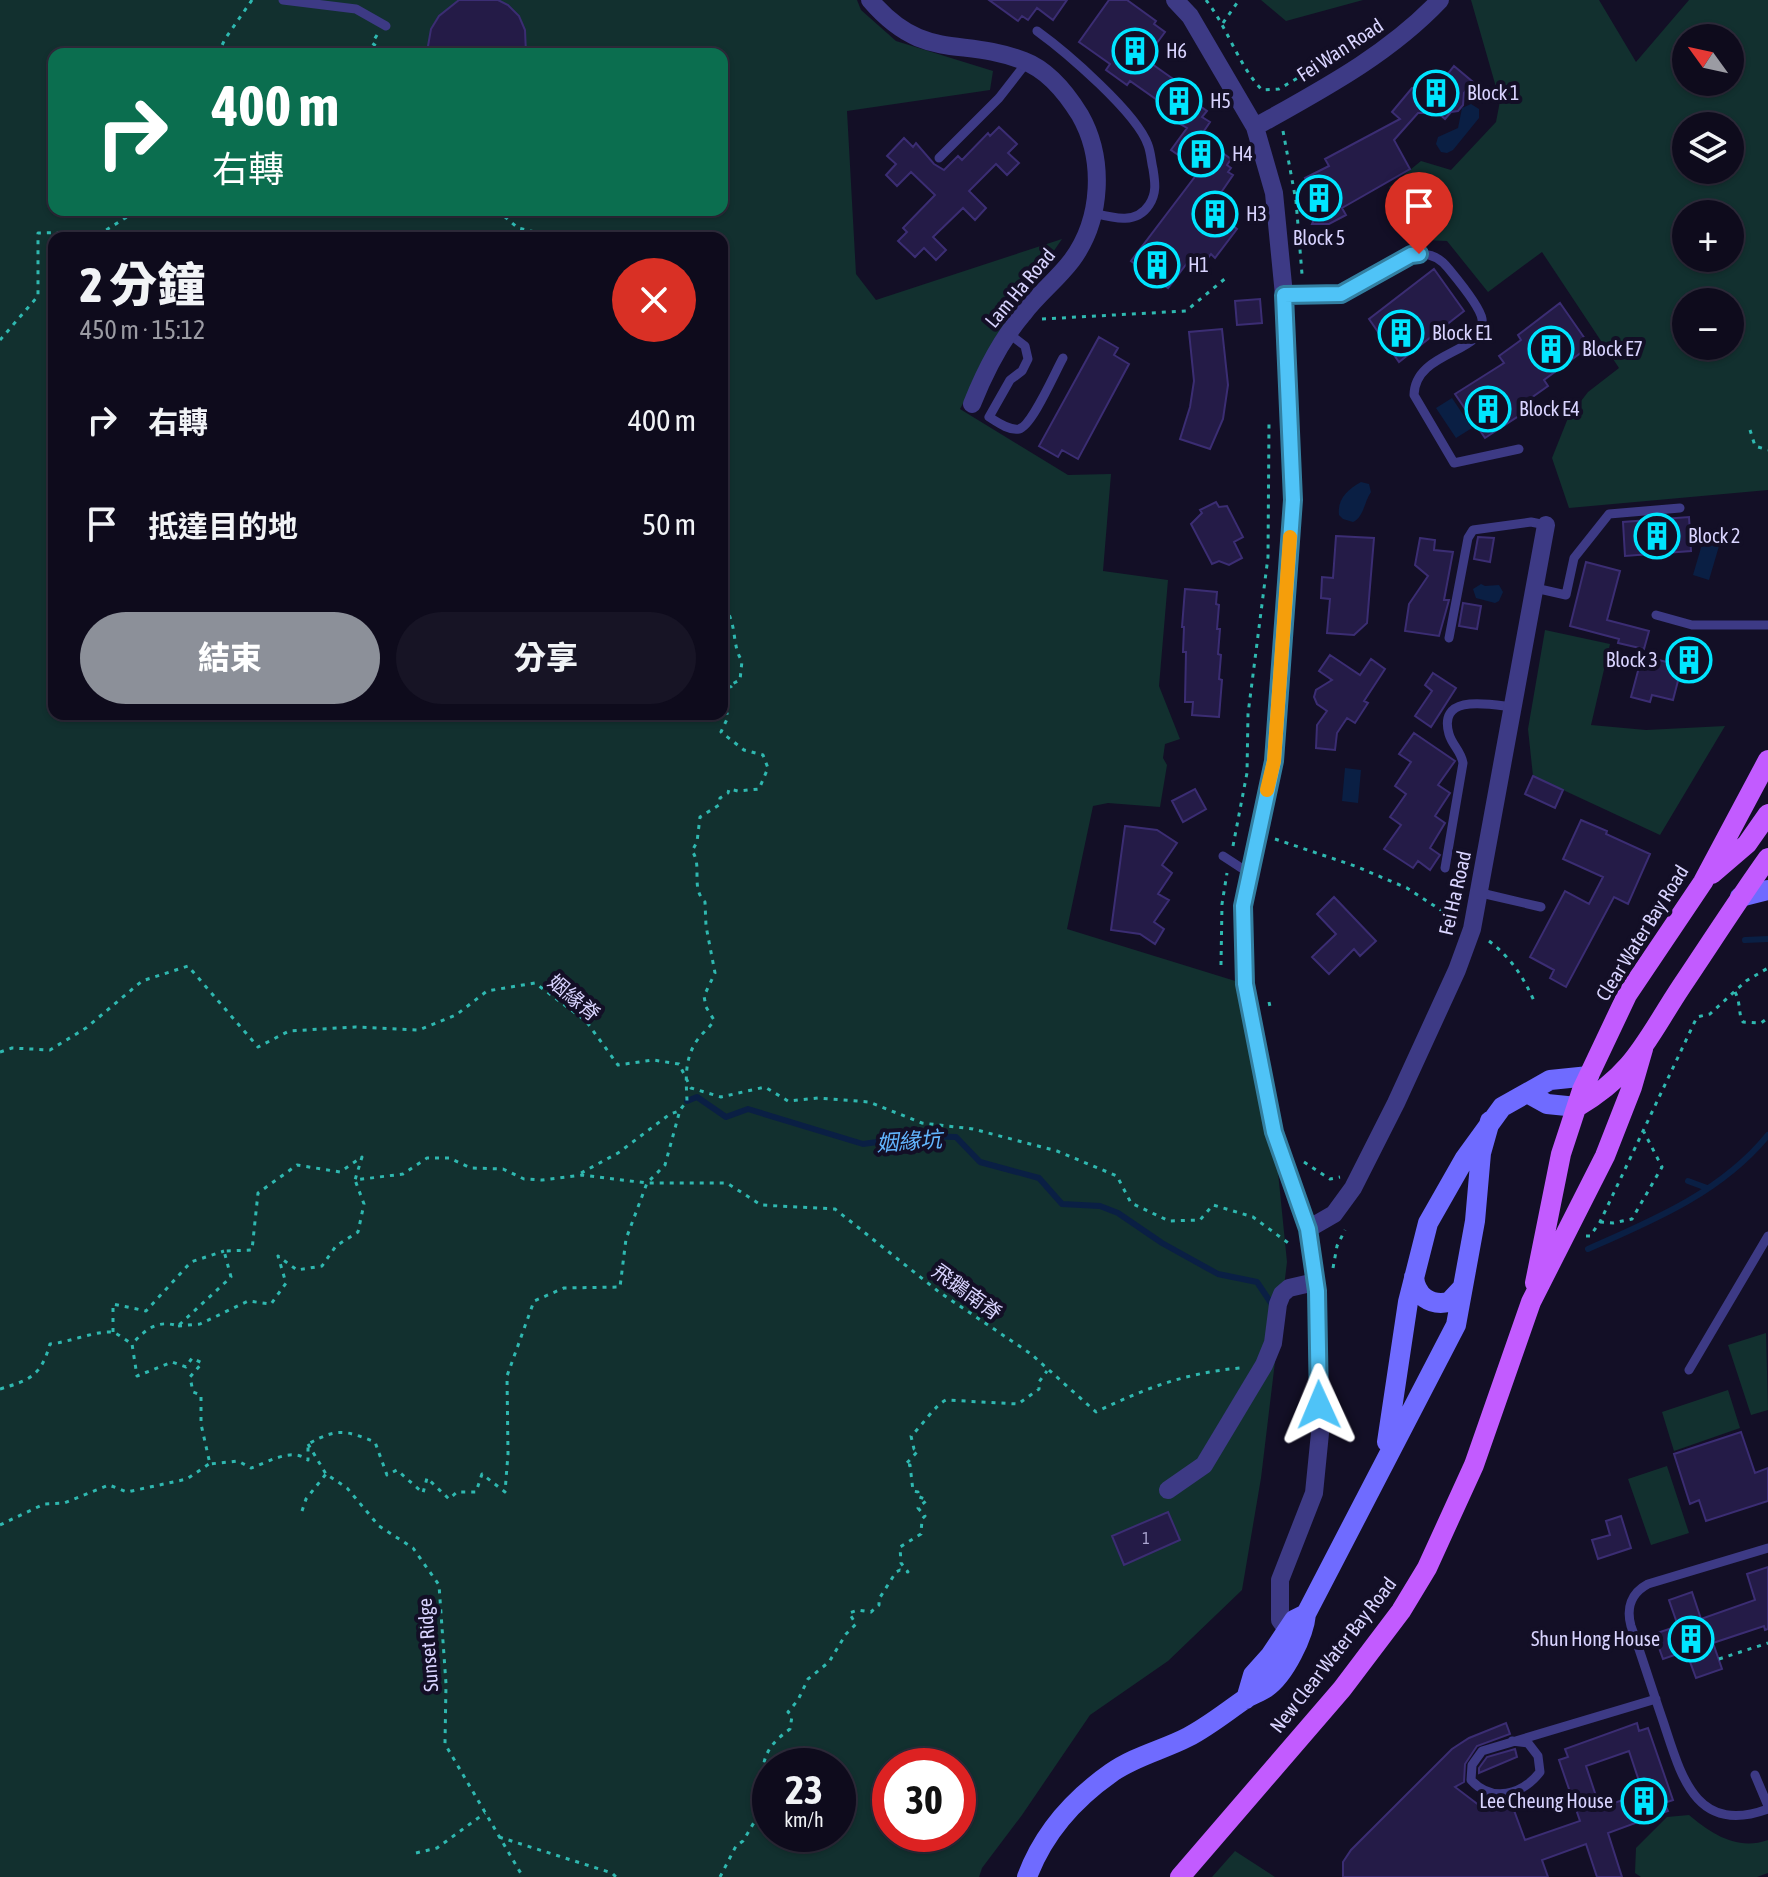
<!DOCTYPE html>
<html lang="zh-TW">
<head>
<meta charset="utf-8">
<style>
	:root { --surface:#0e0b1c; --page:#171425; --text:#f1f3f6; --muted:#9b9ba3; --line:#2e2b3b; --accent:#8c9099 }
	body { margin:0; font-family:"Asap Condensed","Noto Sans TC",sans-serif; background:var(--page); color:var(--text); height:100vh; display:flex; flex-direction:column; font-size:30px; white-space:nowrap }
	* { box-sizing:border-box; margin:0 }
	p { font-size:26px; color:var(--muted) }
	.icon { flex:none; width:44px; height:44px; fill:none; stroke:currentColor; stroke-width:2; stroke-linecap:round; stroke-linejoin:round }
	.map { position:relative; flex:1; overflow:hidden }
	.side { position:absolute; left:48px; top:232px; width:680px; height:488px; display:flex; flex-direction:column; background:var(--surface); border-radius:16px; box-shadow:0 2px 6px #0004,0 0 0 2px var(--line) }
	.side>* { flex:none }
	.top-card { position:absolute; left:48px; top:48px; width:680px; height:168px; border-radius:16px; box-shadow:0 2px 6px #0004,0 0 0 2px var(--line); background:#0b6e4f; color:#fff; overflow:hidden }
	.needle { width:52px; rotate:303deg }
	.controls { position:absolute; left:1672px; top:24px; display:grid; gap:16px }
	.controls a { display:grid; place-items:center; width:72px; height:72px; border-radius:50%; background:var(--surface); box-shadow:0 2px 6px #0004,0 0 0 2px var(--line); font-size:40px }
	.speed { position:absolute; left:752px; top:1748px; display:flex; gap:16px; font-size:40px; font-weight:700; text-align:center }
	.speed>* { display:grid; place-content:center; width:104px; height:104px; border-radius:50%; background:var(--surface); box-shadow:0 2px 6px #0004,0 0 0 2px var(--line); line-height:1 }
	.speed small { font-size:20px; font-weight:400 }
	.speed .limit { border:12px solid #d22; background:#fff; color:#111 }
	.pin { position:absolute; display:grid; place-items:center; width:68px; height:68px; color:#fff; margin:-82px -34px; border-radius:50% 50% 50% 0; rotate:-45deg; box-shadow:0 0 8px #0007 }
	.pin .icon { rotate:45deg }
	.me { position:absolute; width:88px; margin:-44px; rotate:359deg; stroke-linejoin:round; filter:drop-shadow(0 0 6px #0008) }
	.turn { display:flex; align-items:center; gap:28px; height:168px; padding:0 32px; font-size:36px }
	.turn .icon { width:104px; height:104px; stroke-width:2.5 }
	.turn b { display:block; font-size:56px; line-height:68px }
	.round { display:grid; place-items:center; flex:none; width:84px; height:84px; border-radius:42px; background:var(--page) }
	.overview { display:flex; align-items:center; justify-content:space-between; height:136px; padding:0 32px }
	h1 { font-size:48px; font-weight:800; line-height:60px }
	.cta { display:flex; gap:16px; margin-top:auto; padding:16px 32px }
	.cta a { flex:1; height:92px; border-radius:48px; background:var(--accent); color:#fff; font-size:32px; font-weight:800; line-height:92px; text-align:center }
	.cta a+a { background:var(--page); color:var(--text) }
	ul { padding:0; list-style:none }
	li { display:flex; align-items:center; gap:24px; height:104px; padding:0 32px }
	li div { flex:1 }
	li b { display:block; font-size:30px }
	li em { font-style:normal }
	.map>svg:first-child { display:block }
	.green { fill:#12302f; fill-rule:evenodd }
	.water { fill:#0a1f44 }
	.lines { fill:none; stroke-linecap:round; stroke-linejoin:round }
	.stream { stroke:#0a1f44; stroke-width:6 }
	.building { fill:#241b47; stroke:#3b2d73; stroke-width:2; fill-rule:evenodd }
	.path { stroke:#2fb8b0; stroke-width:3; stroke-dasharray:4 6; stroke-linecap:butt }
	.lane { stroke:#3d3a85; stroke-width:9 }
	.street { stroke:#3d3a85; stroke-width:18 }
	.secondary { stroke:#6f6bff; stroke-width:20 }
	.primary { stroke:#c25bff; stroke-width:20 }
	.route-casing { stroke:#337fa1; stroke-width:20 }
	.route { stroke:#4fc3f7; stroke-width:14 }
	.slow { stroke:#f59e0b; stroke-width:14 }
	.labels { text-anchor:middle; stroke-width:8; stroke-linejoin:round; paint-order:stroke }
	.number-label { font-size:16px; fill:#aca6d1 }
	.street-label { font-size:20px; fill:#d9d4ff; stroke:#130f26 }
	.poi-label { font-size:20px; fill:#d9d4ff; stroke:#130f26; text-anchor:start }
	.water-label { font-size:22px; font-style:italic; fill:#62b6ff; stroke:#130f26 }
</style>
</head>
<body>
<div class="map">
<svg width="1768" height="1877" viewBox="0 0 1768 1877">
	<rect width="100%" height="100%" fill="#130f26"/>
	<path class="green" d="M0 0H857L861 10 896 41 993 71 990 90 847 111 856 274 876 300 1062 239 1010 315 960 409 1068 475 1111 474 1103 571 1168 580 1159 686 1180 739 1165 744 1163 758 1167 765 1160 807 1108 803 1093 806 1067 929 1245 984 1274 1132 1287 1262 1261 1478 1242 1590 1168 1661 1090 1715 1022 1815 982 1868 979 1877H0ZM54 54H722V210H54ZM54 238H722V714H54ZM770 1766H838V1834H770ZM890 1766H958V1834H890Z
		M1261 0H1363L1286 21Z
		M1471 0H1599L1636 62 1689 0H1768V490L1569 508 1552 458 1568 418 1588 392 1619 368 1542 252 1488 292 1447 241 1425 240 1407 224 1389 187 1421 161 1451 170 1496 122 1500 101ZM1686 38H1730V82H1686ZM1686 126H1730V170H1686ZM1686 214H1730V258H1686ZM1730 302V346H1686V302Z
		M1545 630 1610 644 1591 725 1646 730 1725 726 1660 835 1533 776 1528 729Z
		M1766 1333 1768 1410 1751 1415 1728 1345Z
		M1728 1390 1740 1428 1674 1451 1662 1412Z
		M1667 1466 1689 1533 1651 1545 1628 1479Z
		M1689 1815C1712 1834 1737 1851 1768 1840V1873L1757 1877H1641L1635 1873 1636 1848 1667 1817Z
		M1235 1851 1275 1877H1212Z"/>
	<path class="water" d="M1471 104 1479 109V118L1453 150 1447 153 1441 152 1436 144 1438 137 1458 128 1462 108Z
		M1452 398 1472 428 1456 438 1436 408Z
		M1361 482 1369 484 1371 492C1364 502 1364 517 1353 522L1343 519 1339 515C1337 499 1348 489 1361 482Z
		M1703 541 1719 546 1709 580 1693 575Z
		M1481 584 1485 586 1499 585 1503 592 1499 601 1495 603 1476 598 1473 589Z
		M1345 768 1361 770 1358 803 1342 801Z"/>
	<g class="lines">
		<path class="stream" d="M1745 940 1768 939
			M687 1101 697 1097 726 1117 748 1109 863 1144 919 1136 956 1137 980 1162 1039 1178 1062 1204 1100 1206 1118 1213 1162 1243 1218 1274 1257 1282 1273 1306
			M1688 1181 1707 1188
			M1588 1249C1652 1221 1722 1192 1768 1135"/>
	</g>
	<path class="building" d="M459 0H498L508 5 519 16 525 30 526 54H430L428 46 431 29 439 16Z
		M989 0H1067L1053 20 1037 8 1028 20 1022 16 1018 21Z
		M1109 0H1127L1156 21 1154 24 1165 32 1145 59 1200 98 1197 104 1207 111 1202 117 1210 122 1200 137 1231 159 1227 165 1231 168 1228 172 1233 175 1218 197 1236 211 1231 218 1235 222 1232 225 1237 229 1215 258 1211 254 1208 258 1203 255 1197 262 1191 258 1168 288 1131 261 1200 170 1171 150 1187 128 1180 124 1184 119 1130 81 1127 85 1106 70 1110 64 1079 42Z
		M1454 66 1473 82 1464 93 1463 105 1458 111 1451 112 1445 119 1438 113H1418L1394 140 1410 169 1342 208 1346 215 1329 224H1312L1317 212 1306 193 1312 190 1305 178 1329 166 1325 159 1400 119 1392 112 1412 88H1428L1434 79 1446 76Z
		M999 127 1017 144 1008 153 1019 163 1007 175 996 164 969 191 986 208 975 220 963 208 933 237 946 250 936 260 924 248 915 257 898 241 907 232 903 228 935 195 911 172 897 186 886 175 896 164 887 156 904 138 913 147 916 143 934 164 944 170 958 156 962 160 988 133 990 136Z
		M1434 269 1464 311 1399 362 1369 319Z
		M1260 299 1262 323 1237 325 1235 301Z
		M1560 303 1590 346 1544 380 1548 386 1524 403 1528 410 1485 438 1455 394 1504 363 1499 356 1521 340 1518 335Z
		M1222 329 1228 385 1223 419 1210 449 1180 439 1190 407 1194 381 1189 332Z
		M1099 337 1118 348 1114 355 1129 364 1078 459 1062 450 1058 457 1039 446Z
		M1216 502 1219 507 1227 506 1243 537 1234 542 1242 558 1229 565 1219 561 1212 564 1191 524 1202 513 1200 510Z
		M1689 517 1691 551 1625 556 1623 522Z
		M1336 536 1374 538 1367 623 1354 635 1327 633 1330 599 1321 598 1322 577 1333 578Z
		M1478 537 1494 538 1490 562 1474 559Z
		M1420 538 1435 540 1434 550 1453 552 1444 600H1449L1439 636 1405 631 1409 604 1428 576 1415 565Z
		M1586 562 1620 571 1607 620 1649 631 1644 649 1618 643 1619 639 1570 626Z
		M1185 589 1217 592 1216 604 1219 605 1217 629H1220L1218 654 1221 655 1219 679 1222 680 1219 717 1192 715 1193 702H1185L1186 652H1183L1184 627H1182Z
		M1463 603 1481 606 1477 629 1459 626Z
		M1679 648 1704 655 1698 677 1680 673 1673 700 1652 695 1650 702 1631 697 1642 656 1675 664Z
		M1330 655 1360 675 1371 659 1385 669 1364 701 1368 703 1355 723 1347 718 1337 733 1335 750 1316 748 1317 725 1327 711 1317 704 1314 697 1316 690 1332 680 1319 671Z
		M1433 673 1456 688 1431 727 1415 716 1432 691 1425 685Z
		M1414 733 1455 761 1438 785 1450 793 1435 816 1445 823 1430 848 1440 855 1430 870 1418 861 1413 868 1384 849 1401 825 1390 817 1406 794 1395 786 1411 762 1399 754Z
		M1533 776 1563 790 1555 808 1525 794Z
		M1195 789 1206 809 1183 822 1172 801Z
		M1581 820 1607 831 1606 834 1650 854 1628 904 1614 897 1566 987 1550 978 1554 970 1530 957 1565 891 1589 904 1603 877 1563 859Z
		M1125 826 1157 830 1177 843 1162 865 1172 873 1158 894 1169 900 1154 922 1164 929 1155 944 1140 934 1111 930Z
		M1334 897 1376 941 1360 956 1354 949 1329 974 1312 957 1336 934 1317 914Z
		M1741 1432 1755 1473 1768 1468V1501L1706 1521 1699 1500 1690 1504 1674 1454Z
		M1168 1512 1180 1540 1124 1565 1112 1536Z
		M1621 1516 1631 1548 1598 1559 1592 1540 1610 1535 1606 1521Z
		M1768 1567V1629L1765 1630 1764 1626 1713 1643 1722 1669 1696 1678 1686 1651 1663 1659 1654 1634 1678 1626 1669 1600 1692 1592 1701 1619 1755 1600 1747 1574Z
		M1506 1723 1510 1734 1477 1746 1465 1764 1464 1782 1455 1787 1484 1809H1497L1512 1805 1525 1840 1580 1821 1559 1760 1568 1757 1565 1749 1637 1723 1639 1731 1648 1728 1673 1800 1664 1803 1668 1811 1608 1833 1622 1877H1597L1586 1844 1542 1860 1548 1877H1343V1862L1351 1850 1452 1749 1469 1738ZM1629 1751 1643 1793 1600 1808 1586 1766Z
		M1515 1749 1517 1757 1479 1773V1768L1487 1757Z"/>
	<g class="lines">
		<path class="path" d="M1206 0C1228 28 1238 65 1262 90L1279 89 1352 46
			M1223 23 1239 0
			M377 35 372 43 387 54
			M218 54 225 39 252 0
			M1283 131 1296 201 1302 274
			M497 210 518 228 539 233 549 238
			M1042 319 1186 311 1227 277
			M0 340 38 296V233L103 232 138 210
			M1750 430 1755 446 1768 450
			M722 599 724 603 722 609
			M722 612 727 611C737 628 732 646 742 661L740 680 728 686 731 687 723 700 728 717 721 732 744 750 763 755 768 768 759 789 738 791 729 789 728 793 720 798 719 805 700 817 697 842 692 851C703 866 690 887 705 902L706 926 715 973 704 996 706 1007 714 1020C710 1028 703 1032 698 1039 684 1058 686 1079 687 1101L680 1110 665 1165 647 1183 626 1239 620 1287 564 1288 534 1301 507 1376 508 1454 505 1492 482 1474 476 1492H457L449 1499 427 1478 423 1493 397 1470 387 1475 375 1442C345 1430 337 1428 308 1444V1460C291 1447 269 1462 251 1468L238 1461 210 1464 201 1424V1395L193 1392 190 1377 202 1363 192 1358 186 1367 172 1362 137 1376 132 1344C145 1330 157 1319 178 1326L231 1277 224 1251 252 1250 258 1193 297 1165 340 1172 362 1157 355 1180 403 1174 427 1158H449L471 1168 503 1169 524 1179 542 1180 582 1175 647 1183H727L761 1205 835 1209 939 1292 1031 1354 1096 1412C1146 1388 1185 1373 1240 1368
			M1275 839 1355 866 1407 888 1456 920
			M1233 846 1247 773 1248 714 1268 557 1269 420
			M1489 941C1511 958 1523 976 1534 1001
			M1221 965 1222 904 1227 873
			M1735 992C1741 1003 1738 1014 1743 1022L1761 1023 1768 1018
			M1269 1002 1271 1011
			M0 1052 12 1048 50 1050 86 1028 142 981 188 966 258 1047 289 1031 355 1027 419 1030 456 1015 487 991 535 983 586 1021 618 1065 653 1060 679 1064 691 1088 721 1097 765 1087 788 1101 818 1098 869 1102 922 1123 973 1129 1057 1151 1117 1176 1131 1203 1169 1221 1200 1220 1213 1205 1253 1217 1291 1245
			M1304 1162 1330 1179 1340 1177
			M581 1173 618 1153 670 1114 679 1111
			M1600 1222 1613 1223 1632 1219 1662 1167 1644 1132
			M1586 1236H1590L1600 1222 1697 1017 1710 1014 1746 981 1768 968
			M1333 1268 1337 1246 1345 1230
			M178 1326 200 1324 248 1301 271 1304 286 1283 278 1256 297 1270 322 1266 336 1246 358 1232 364 1204 355 1180
			M113 1332V1304L146 1311 191 1262 224 1251
			M0 1389C30 1380 41 1376 50 1344 67 1343 103 1328 115 1333 121 1336 127 1341 132 1344
			M308 1444 326 1474 347 1488 379 1526 413 1548 439 1585 446 1684 445 1744 523 1877
			M302 1511 306 1499 326 1474
			M0 1525 44 1504 64 1503 109 1485 127 1492 187 1479 209 1464
			M1719 1659 1768 1643
			M499 1837 612 1873 616 1877
			M416 1853 437 1848 485 1813
			M720 1877 736 1846 743 1841 765 1804 760 1797C764 1762 760 1751 790 1729L792 1716 788 1712 798 1700 808 1679 829 1662 846 1634 856 1624 849 1613 858 1610 871 1612 879 1605V1599L896 1572 900 1570 908 1572 901 1563 900 1547 921 1534 922 1519 925 1516 918 1508 927 1500 917 1496 918 1492 913 1491 910 1465H905L918 1451 914 1449 911 1436C922 1426 935 1405 946 1400L1018 1404 1039 1389V1382L1047 1371"/>
		<path class="lane" d="M283 0 356 9 386 26
			M1037 31C1066 52 1137 113 1148 145 1151 153 1151 161 1153 169 1155 182 1157 193 1149 205 1136 225 1113 218 1093 213
			M939 158 999 98 1027 62
			M1284 295C1302 295 1323 298 1340 294 1373 287 1416 228 1448 268 1457 279 1480 306 1482 319 1487 354 1415 350 1414 395L1454 463 1519 449
			M1008 333 1025 346 1028 359 1022 371 1010 380 989 417C997 422 1009 431 1019 429 1032 426 1055 372 1063 358
			M1535 588 1566 595 1574 558 1609 514 1680 508
			M1656 615 1692 625H1768
			M1449 638 1468 538 1473 530 1531 522 1546 525
			M1223 856 1249 873
			M1445 868 1463 763C1461 751 1452 745 1449 734 1437 692 1493 705 1513 707
			M1481 893 1541 907
			M1689 1370 1768 1236
			M1768 1548 1648 1584C1631 1593 1626 1608 1631 1626 1642 1657 1652 1689 1663 1721 1681 1775 1695 1836 1768 1809
			M1512 1741 1528 1743 1538 1756 1540 1772C1522 1795 1492 1803 1471 1780L1472 1765 1482 1751 1656 1699
			M1755 1775 1768 1806"/>
		<path class="street" d="M870 0C924 63 960 36 1024 61 1048 70 1067 94 1080 115 1105 159 1102 219 1072 260 1057 280 1038 294 1023 314 1000 341 985 371 972 404
			M1175 0 1190 16 1255 127 1274 193 1284 295 1293 500 1274 761 1243 906 1245 984 1274 1132 1308 1229 1317 1291 1320 1433 1314 1493 1280 1580V1620L1295 1641
			M1255 127C1321 90 1388 55 1440 0
			M1308 1229 1334 1214 1353 1188 1396 1103 1457 970 1472 929 1546 525
			M1168 1490 1204 1465 1264 1365 1273 1343 1278 1304 1282 1294 1289 1288 1315 1282"/>
		<path class="secondary" d="M1740 897 1768 890
			M1529 1094 1547 1104 1577 1107
			M1414 1277C1416 1296 1430 1306 1449 1302L1463 1287
			M1387 1442 1408 1302 1428 1223 1465 1158 1502 1107 1550 1080 1589 1076
			M1246 1699 1253 1675 1270 1656 1294 1620 1306 1614
			M1027 1877C1043 1834 1074 1799 1111 1773 1135 1756 1163 1750 1188 1737 1209 1726 1226 1712 1245 1699 1251 1695 1260 1692 1266 1688 1285 1675 1304 1635 1306 1614L1456 1325 1475 1221 1481 1153 1490 1121"/>
		<path class="primary" d="M1712 874 1747 844 1768 814
			M1577 1107C1635 1073 1646 1040 1681 987 1710 944 1738 900 1768 858
			M1535 1283 1561 1154 1582 1090 1627 995 1703 882 1768 760
			M1180 1877 1342 1689 1401 1611 1427 1568 1474 1465 1531 1302 1605 1156 1632 1087 1643 1049"/>
	</g>
	<g class="lines">
		<g class="route-casing">
			<path id="route" d="M1319 1405 1317 1291 1308 1229 1274 1132 1245 984 1243 906 1274 761 1293 500 1284 295 1341 294 1411 255 1419 254"/>
		</g>
		<use href="#route" class="route"/>
		<path class="slow" d="M1267 790 1274 761 1290 537"/>
	</g>
	<defs>
		<g id="building-ring" transform="scale(2.3)"><circle r="9.5" fill="#130f26" stroke="#00e5ff" stroke-width="1.5"/><path d="M-4-6H4V6H1V3H-1V6H-4ZM-2.5-4.3h1.7v1.8h-1.7ZM.8-4.3h1.7v1.8H.8ZM-2.5-1h1.7V.8h-1.7ZM.8-1h1.7V.8H.8Z" fill="#00e5ff"/></g>
	</defs>
	<g fill-rule="evenodd">
		<use href="#building-ring" x="1135" y="51"/>
		<use href="#building-ring" x="1436" y="93"/>
		<use href="#building-ring" x="1179" y="101"/>
		<use href="#building-ring" x="1201" y="154"/>
		<use href="#building-ring" x="1319" y="198"/>
		<use href="#building-ring" x="1215" y="214"/>
		<use href="#building-ring" x="1157" y="265"/>
		<use href="#building-ring" x="1401" y="333"/>
		<use href="#building-ring" x="1551" y="349"/>
		<use href="#building-ring" x="1488" y="409"/>
		<use href="#building-ring" x="1657" y="536"/>
		<use href="#building-ring" x="1689" y="660"/>
		<use href="#building-ring" x="1691" y="1639"/>
		<use href="#building-ring" x="1644" y="1801"/>
	</g>
	<g class="labels">
		<g class="number-label">
			<text x="1146" y="1544">1</text>
		</g>
		<g class="street-label">
			<text transform="translate(1340 50) rotate(-33)" y="7">Fei Wan Road</text>
			<text transform="translate(1020 288) rotate(-50)" y="7">Lam Ha Road</text>
			<text transform="translate(1455 893) rotate(-77)" y="7">Fei Ha Road</text>
			<text transform="translate(1642 933) rotate(-58)" y="7">Clear Water Bay Road</text>
			<text transform="translate(574 998) rotate(40)" y="7">姻緣脊</text>
			<text transform="translate(967 1292) rotate(36)" y="7">飛鵝南脊</text>
			<text transform="translate(428 1645) rotate(-94)" y="7">Sunset Ridge</text>
			<text transform="translate(1333 1655) rotate(-52)" y="7">New Clear Water Bay Road</text>
		</g>
		<g class="poi-label">
			<text x="1166" y="58">H6</text>
			<text x="1467" y="100">Block 1</text>
			<text x="1210" y="108">H5</text>
			<text x="1232" y="161">H4</text>
			<text x="1246" y="221">H3</text>
			<text x="1319" y="245" text-anchor="middle">Block 5</text>
			<text x="1188" y="272">H1</text>
			<text x="1432" y="340">Block E1</text>
			<text x="1582" y="356">Block E7</text>
			<text x="1519" y="416">Block E4</text>
			<text x="1688" y="543">Block 2</text>
			<text x="1658" y="667" text-anchor="end">Block 3</text>
			<text x="1660" y="1646" text-anchor="end">Shun Hong House</text>
			<text x="1613" y="1808" text-anchor="end">Lee Cheung House</text>
		</g>
		<g class="water-label">
			<text transform="translate(909 1141) rotate(-4)" y="8">姻緣坑</text>
		</g>
	</g>
</svg>
<div class="controls">
<a><svg class="needle" viewBox="-14 -14 28 28"><path d="M0-13l5 13h-10z" fill="#e53935"/><path d="M0 13l5-13h-10z" fill="#9b9ba3"/></svg></a>
<a><svg class="icon" aria-label="layers" viewBox="0 0 24 24"><path d="M12 4l9 5-9 5-9-5zM3 14l9 5 9-5"/></svg></a>
<a>+</a>
<a>−</a>
</div>
<div class="speed"><div>23<small>km/h</small></div><div class="limit">30</div></div>
<div class="pin" style="left:1419px;top:254px;background:#d93025"><svg class="icon" aria-label="arrive" viewBox="0 0 24 24"><path d="M6 21V4h12l-3 4 3 4H6"/></svg></div>
<svg class="me" style="left:1319px;top:1405px" viewBox="-20 -20 40 40"><path d="M0-17L14 15 0 8-14 15z" fill="#4fc3f7" stroke="#fff" stroke-width="4"/></svg>
<div class="top-card">
<div class="turn"><svg class="icon" aria-label="right" viewBox="0 0 24 24"><path d="M7 20v-9h11M14 6l5 5-5 5"/></svg><div><b>400 m</b>右轉</div></div>
</div>
<section class="side">
<div class="overview"><div><h1>2 分鐘</h1><p>450 m · 15:12</p></div><a class="round" style="background:#d93025;color:#fff"><svg class="icon" aria-label="close" viewBox="0 0 24 24"><path d="M6 6l12 12M18 6L6 18"/></svg></a></div>
<ul>
<li><svg class="icon" aria-label="right" viewBox="0 0 24 24"><path d="M7 20v-9h11M14 6l5 5-5 5"/></svg><div><b>右轉</b></div><em>400 m</em></li>
<li><svg class="icon" aria-label="arrive" viewBox="0 0 24 24"><path d="M6 21V4h12l-3 4 3 4H6"/></svg><div><b>抵達目的地</b></div><em>50 m</em></li>
</ul>
<div class="cta"><a>結束</a><a>分享</a></div>
</section>
</div>
</body>
</html>
